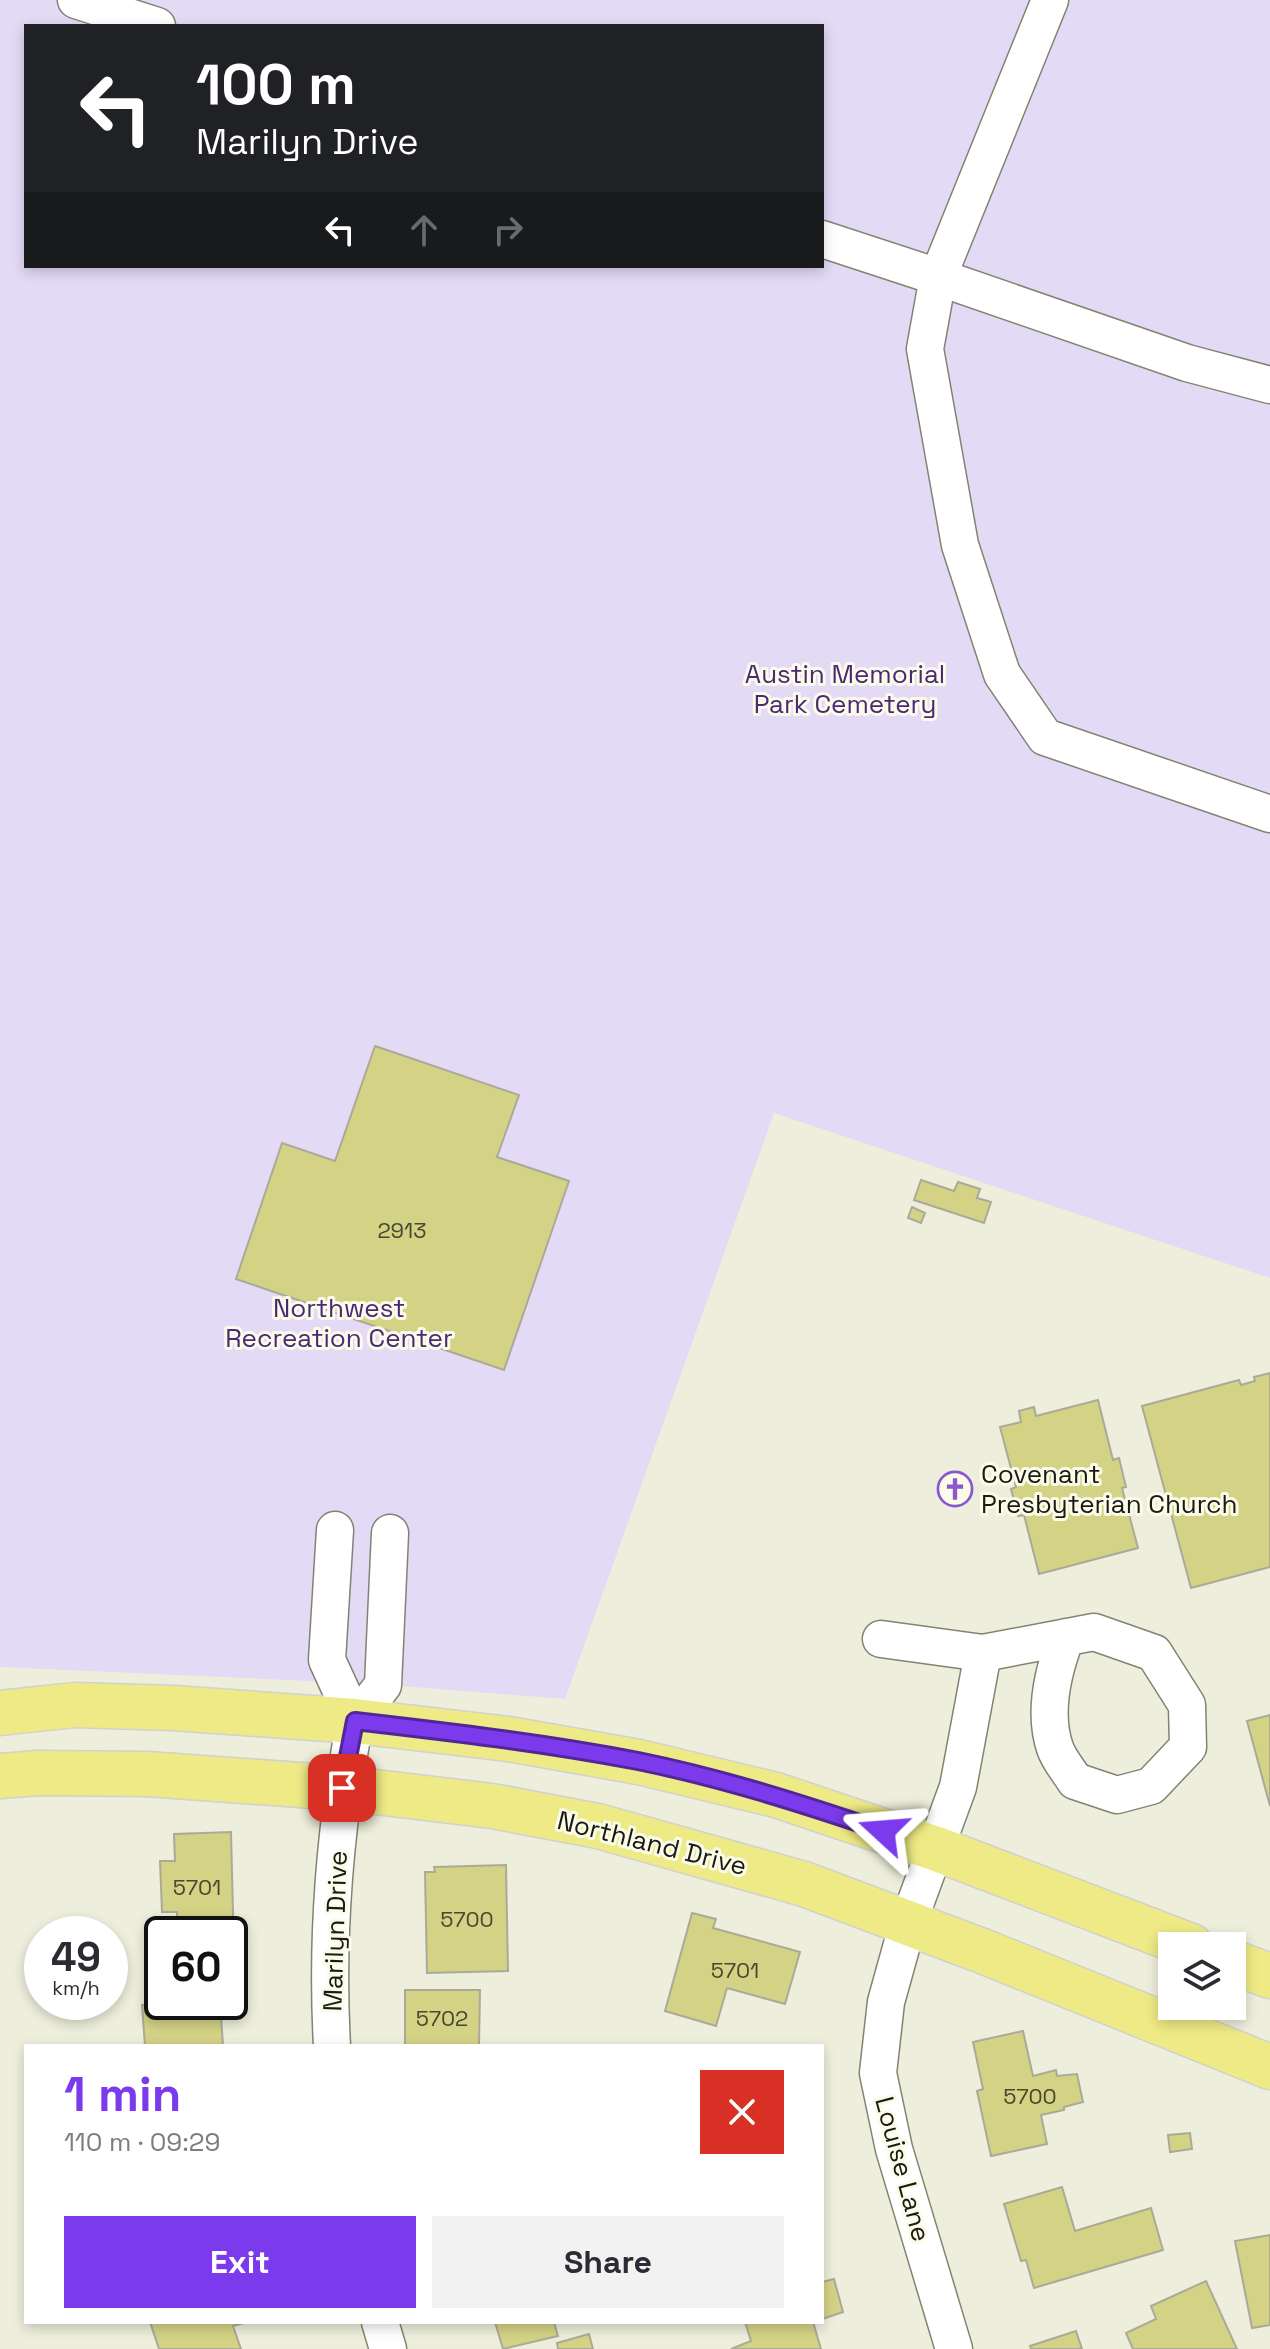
<!DOCTYPE html>
<html lang="en">
<head>
<meta charset="utf-8">
<style>
	:root { --surface:#fff; --page:#f2f2f3; --text:#2b2b33; --muted:#7c7c81; --accent:#7c3aed }
	body { margin:0; font-family:"Space Grotesk",sans-serif; background:var(--page); color:var(--text); height:100vh; display:flex; flex-direction:column; font-size:30px; white-space:nowrap }
	* { box-sizing:border-box; margin:0 }
	p { font-size:26px; color:var(--muted) }
	.icon { flex:none; width:44px; height:44px; fill:none; stroke:currentColor; stroke-width:2; stroke-linecap:round; stroke-linejoin:round }
	.map { position:relative; flex:1; overflow:hidden }
	.drawer { position:absolute; left:24px; top:2044px; width:800px; height:280px; display:flex; flex-direction:column; background:var(--surface); border-radius:0px; box-shadow:0 4px 12px #0003 }
	.drawer>* { flex:none }
	.hud { position:absolute; left:24px; top:24px; width:800px; height:244px; border-radius:0px; box-shadow:0 4px 12px #0003; background:#202124; color:#fff; overflow:hidden }
	.tools { position:absolute; left:1158px; top:1932px; display:grid; gap:16px }
	.tools a { display:grid; place-items:center; width:88px; height:88px; border-radius:0px; background:var(--surface); box-shadow:0 4px 12px #0003; font-size:40px }
	.speed { position:absolute; left:24px; top:1916px; display:flex; gap:16px; font-size:40px; font-weight:700; text-align:center }
	.speed>* { display:grid; place-content:center; width:104px; height:104px; border-radius:50%; background:var(--surface); box-shadow:0 4px 12px #0003; line-height:1 }
	.speed small { font-size:20px; font-weight:400 }
	.speed .limit { border:4px solid #111; border-radius:12px; background:#fff; color:#111 }
	.pin { position:absolute; display:grid; place-items:center; width:68px; height:68px; color:#fff; margin:-34px; border-radius:16px; box-shadow:0 4px 12px #0006 }
	.me { position:absolute; width:88px; margin:-44px; rotate:289deg; stroke-linejoin:round; filter:drop-shadow(0 0 6px #0008) }
	.turn { display:flex; align-items:center; gap:28px; height:168px; padding:0 40px; font-size:36px }
	.turn .icon { width:104px; height:104px; stroke-width:2.5 }
	.turn b { display:block; font-size:56px; line-height:68px }
	.lanes { display:flex; align-items:center; height:76px; padding:0 40px; background:#0003; justify-content:center; gap:40px; direction:ltr }
	.lanes .off { opacity:.35 }
	.round { display:grid; place-items:center; flex:none; width:84px; height:84px; border-radius:0px; background:var(--page) }
	.head { display:flex; align-items:center; justify-content:space-between; height:136px; padding:0 40px }
	h1 { font-size:48px; font-weight:700; line-height:60px; color:var(--accent) }
	.primary-button { display:flex; gap:16px; margin-top:auto; padding:16px 40px }
	.primary-button a { flex:1; height:92px; border-radius:0px; background:var(--accent); color:#fff; font-size:32px; font-weight:700; line-height:92px; text-align:center }
	.primary-button a+a { background:var(--page); color:var(--text) }
	.map>svg:first-child { display:block }
	.green { fill:#e3daf5; fill-rule:evenodd }
	.building { fill:#d4d285; stroke:#aa9; stroke-width:2 }
	.lines { fill:none; stroke-linecap:round; stroke-linejoin:round }
	.minor-casing { stroke:#838373; stroke-width:39 }
	.major-casing { stroke:#d1d1d0; stroke-width:47 }
	.minor { stroke:#fff; stroke-width:36 }
	.major { stroke:#eeea85; stroke-width:44 }
	.route-casing { stroke:#51269a; stroke-width:20 }
	.route { stroke:#7c3aed; stroke-width:14 }
	.labels { text-anchor:middle; stroke-width:6; stroke-linejoin:round; paint-order:stroke }
	.number-label { font-size:22px; fill:#484830 }
	.park-label { font-size:26px; fill:#4b2876; stroke:#fbfbe9 }
	.poi-label { font-size:26px; fill:#1a1a13; stroke:#fbfbe9; text-anchor:start }
	.street-label { font-size:26px; fill:#1a1a13; stroke:#fbfbe9 }
</style>
</head>
<body>
<div class="map">
<svg width="1270" height="2349" viewBox="0 0 1270 2349">
	<rect width="100%" height="100%" fill="#eeeedc"/>
	<path class="green" d="M0 0H1270V1278L774 1113 565 1699 376 1684 0 1667ZM26 26H822V266H26Z"/>
	<path class="building" d="M375 1046 519 1095 497 1157 569 1181 504 1370 236 1279 282 1143 335 1161Z
		M921 1180 954 1191 958 1182 980 1189 977 1198 991 1202 984 1223 914 1200Z
		M912 1207 925 1213 921 1223 908 1218Z
		M1270 1373V1567L1191 1588 1142 1406 1239 1380 1241 1385 1255 1381 1254 1377Z
		M1098 1400 1113 1460 1119 1458 1126 1487 1122 1488 1138 1548 1039 1574 1024 1515 1018 1516 1011 1489 1016 1487 1000 1427 1021 1422 1019 1411 1034 1407 1036 1416Z
		M1270 1715V1806L1247 1721Z
		M231 1832 234 1953 230 1954V1934H177V1912H162L160 1861H175L174 1834Z
		M506 1865 508 1971 427 1973 425 1872H435L434 1867Z
		M692 1913 716 1919 713 1928 800 1952 785 2004 727 1988 716 2026 665 2011Z
		M405 1990H480L479 2046H405Z
		M181 2002H220L223 2046H145L142 2005Z
		M1023 2031 1033 2076 1056 2070 1057 2076 1077 2074 1083 2102 1064 2107V2110L1041 2115 1047 2144 991 2156 977 2091 983 2089 973 2042Z
		M1190 2133 1192 2149 1170 2152 1168 2135Z
		M1062 2187 1075 2231 1151 2208 1163 2250 1034 2288 1026 2260 1021 2261 1004 2204Z
		M1270 2235V2325L1252 2328 1235 2241Z
		M834 2279 843 2312 822 2319V2282Z
		M1206 2281 1237 2349H1133L1126 2333 1156 2319 1151 2306Z
		M150 2322H247L233 2326 241 2349H159Z
		M495 2322H554L558 2336 503 2349Z
		M745 2322H813L821 2349H731L751 2341Z
		M1076 2331 1082 2349H1031L1030 2346Z
		M589 2334 593 2349H558L557 2343Z"/>
	<g class="lines">
		<g class="minor-casing">
			<path id="minor" d="M76 0 157 26
				M822 239 938 277 1050 0
				M1270 385 1187 363 938 277 925 349 960 545 1002 674 1045 737 1270 814
				M335 1530 327 1660 355 1721 383 1685 390 1533
				M881 1639 983 1653 1094 1632 1154 1653 1187 1705 1188 1747 1151 1786 1117 1795 1075 1781C1069 1771 1059 1760 1055 1748 1043 1713 1053 1671 1066 1637
				M332 2046C326 1938 335 1827 355 1721
				M380 2322 388 2349
				M954 2349 894 2149 878 2073 886 2002 908 1923 958 1787 983 1653"/>
		</g>
		<g class="major-casing">
			<path id="major" d="M0 1713 75 1705 173 1708 355 1721 508 1739 639 1762 776 1795 937 1849 1191 1946
				M0 1776 38 1773 147 1774 342 1788 492 1806 598 1826 804 1884 985 1952 1270 2067
				M1232 1962 1270 1976"/>
		</g>
		<use href="#minor" class="minor"/>
		<use href="#major" class="major"/>
	</g>
	<g class="lines">
		<g class="route-casing">
			<path id="route" d="M342 1788 355 1721C450 1732 544 1743 638 1761 722 1778 803 1804 883 1831"/>
		</g>
		<use href="#route" class="route"/>
	</g>
	<defs>
		<g id="church-ring" transform="scale(1.8)"><circle r="9.5" fill="#fbfbe9" stroke="#8b57d0" stroke-width="1.5"/><path d="M-1.2-6h2.4v3.5h3.3v2.4h-3.3V6h-2.4V-.1h-3.3v-2.4h3.3Z" fill="#8b57d0"/></g>
	</defs>
	<g fill-rule="evenodd">
		<use href="#church-ring" x="955" y="1489"/>
	</g>
	<g class="labels">
		<g class="number-label">
			<text x="402" y="1238">2913</text>
			<text x="197" y="1895">5701</text>
			<text x="467" y="1927">5700</text>
			<text x="735" y="1978">5701</text>
			<text x="442" y="2026">5702</text>
			<text x="1030" y="2104">5700</text>
		</g>
		<g class="park-label">
			<text x="845" y="683">Austin Memorial<tspan x="845" dy="30">Park Cemetery</tspan></text>
			<text x="339" y="1317">Northwest<tspan x="339" dy="30">Recreation Center</tspan></text>
		</g>
		<g class="poi-label">
			<text x="981" y="1483">Covenant<tspan x="981" dy="30">Presbyterian Church</tspan></text>
		</g>
		<g class="street-label">
			<text transform="translate(652 1843) rotate(14)" y="9">Northland Drive</text>
			<text transform="translate(335 1931) rotate(-88)" y="9">Marilyn Drive</text>
			<text transform="translate(903 2169) rotate(75)" y="9">Louise Lane</text>
		</g>
	</g>
</svg>
<div class="tools">
<a><svg class="icon" aria-label="layers" viewBox="0 0 24 24"><path d="M12 4l9 5-9 5-9-5zM3 14l9 5 9-5"/></svg></a>
</div>
<div class="speed"><div>49<small>km/h</small></div><div class="limit">60</div></div>
<div class="pin" style="left:342px;top:1788px;background:#d93025"><svg class="icon" aria-label="arrive" viewBox="0 0 24 24"><path d="M6 21V4h12l-3 4 3 4H6"/></svg></div>
<svg class="me" style="left:883px;top:1831px" viewBox="-20 -20 40 40"><path d="M0-17L14 15 0 8-14 15z" fill="#7c3aed" stroke="#fff" stroke-width="4"/></svg>
<div class="hud">
<div class="turn"><svg class="icon" aria-label="left" viewBox="0 0 24 24"><path d="M17 20v-9H6M10 6l-5 5 5 5"/></svg><div><b>100 m</b>Marilyn Drive</div></div>
<div class="lanes"><svg class="icon" aria-label="left" viewBox="0 0 24 24"><path d="M17 20v-9H6M10 6l-5 5 5 5"/></svg><svg class="icon off" aria-label="ahead" viewBox="0 0 24 24"><path d="M12 20V5M6 11l6-6 6 6"/></svg><svg class="icon off" aria-label="right" viewBox="0 0 24 24"><path d="M7 20v-9h11M14 6l5 5-5 5"/></svg></div>
</div>
<section class="drawer">
<div class="head"><div><h1>1 min</h1><p>110 m · 09:29</p></div><a class="round" style="background:#d93025;color:#fff"><svg class="icon" aria-label="close" viewBox="0 0 24 24"><path d="M6 6l12 12M18 6L6 18"/></svg></a></div>
<div class="primary-button"><a>Exit</a><a>Share</a></div>
</section>
</div>
</body>
</html>
